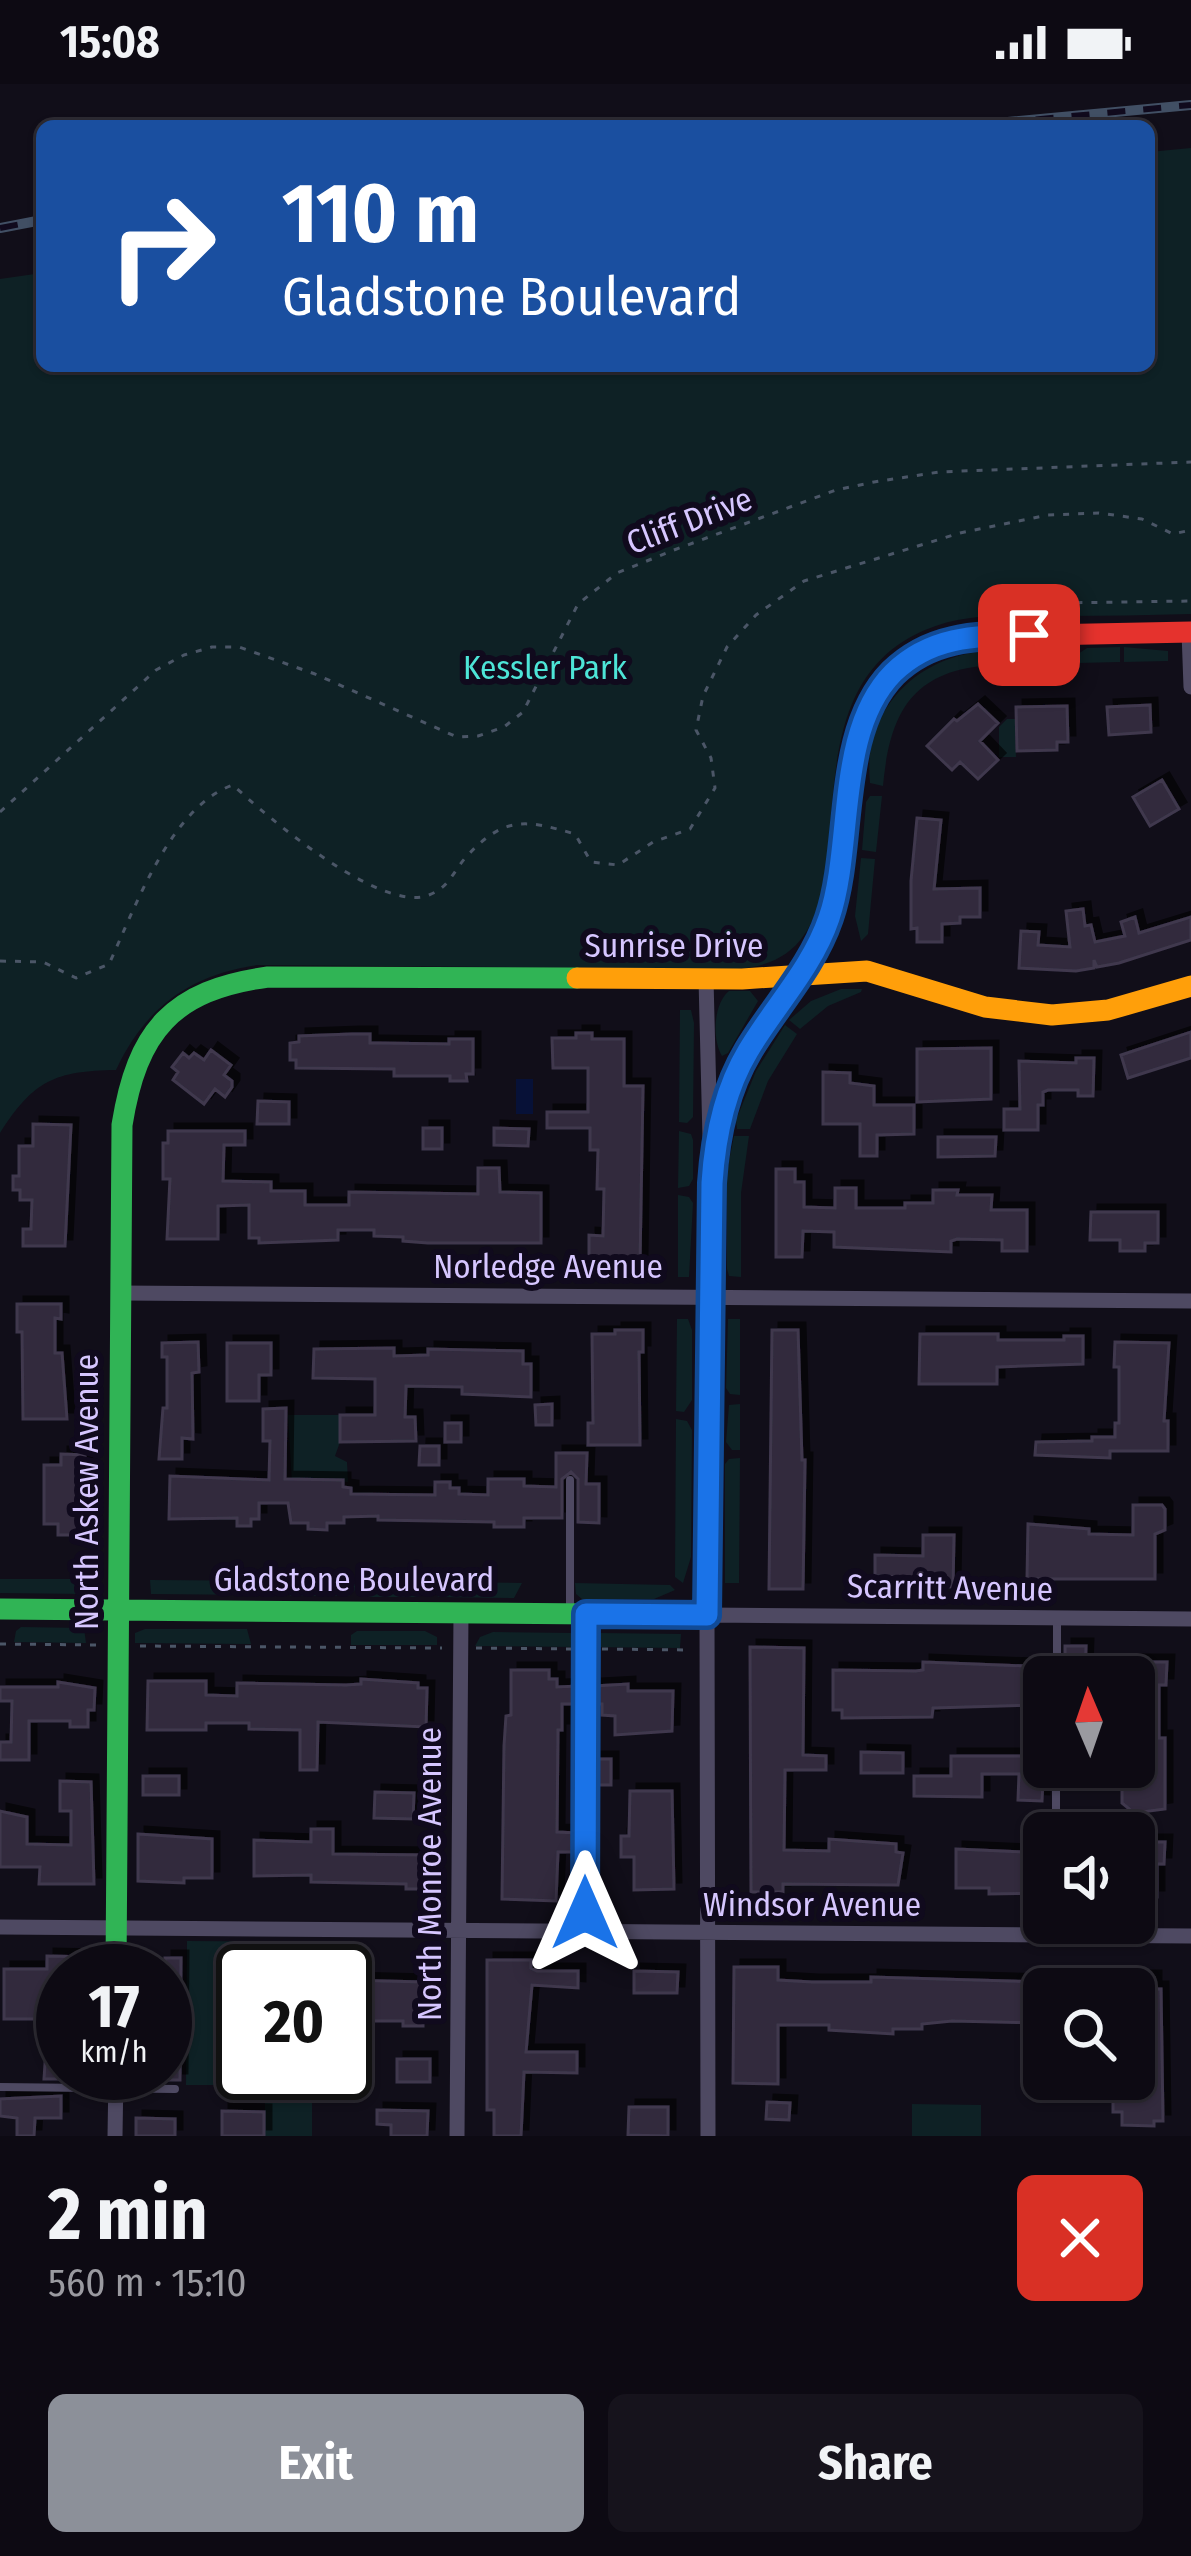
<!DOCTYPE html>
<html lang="en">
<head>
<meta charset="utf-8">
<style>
	:root { --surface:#0d0a13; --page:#16131c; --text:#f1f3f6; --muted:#9a9aa0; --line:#2d2b33; --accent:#8c9099 }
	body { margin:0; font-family:"Fira Sans Condensed",sans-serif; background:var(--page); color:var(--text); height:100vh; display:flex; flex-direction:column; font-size:45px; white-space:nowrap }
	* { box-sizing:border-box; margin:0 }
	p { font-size:39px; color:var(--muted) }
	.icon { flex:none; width:66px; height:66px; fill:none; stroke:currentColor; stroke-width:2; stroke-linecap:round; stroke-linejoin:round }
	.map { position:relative; height:2052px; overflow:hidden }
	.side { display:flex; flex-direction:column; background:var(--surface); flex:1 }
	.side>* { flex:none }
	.top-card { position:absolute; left:36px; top:36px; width:1119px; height:252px; border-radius:18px; box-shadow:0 3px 9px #0004,0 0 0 3px var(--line); background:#1a4fa0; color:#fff; overflow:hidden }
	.needle { width:78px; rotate:358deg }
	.buttons { position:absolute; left:1023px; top:1572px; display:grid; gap:24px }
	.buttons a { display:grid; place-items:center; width:132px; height:132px; border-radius:18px; background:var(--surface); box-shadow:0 3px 9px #0004,0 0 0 3px var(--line); font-size:60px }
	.speed { position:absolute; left:36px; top:1860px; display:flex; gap:24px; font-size:60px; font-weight:700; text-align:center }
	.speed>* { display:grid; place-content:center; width:156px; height:156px; border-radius:50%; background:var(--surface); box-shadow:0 3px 9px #0004,0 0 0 3px var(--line); line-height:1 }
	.speed small { font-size:30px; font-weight:400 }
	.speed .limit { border:6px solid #111; border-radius:18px; background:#fff; color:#111 }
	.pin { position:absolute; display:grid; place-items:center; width:102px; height:102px; color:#fff; margin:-51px; border-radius:24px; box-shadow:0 6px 18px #0006 }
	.me { position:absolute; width:132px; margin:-66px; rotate:0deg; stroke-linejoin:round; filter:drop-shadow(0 0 9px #0008) }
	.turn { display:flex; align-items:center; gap:42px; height:252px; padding:0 48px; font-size:54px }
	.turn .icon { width:156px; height:156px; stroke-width:2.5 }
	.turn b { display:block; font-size:84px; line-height:102px }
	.round { display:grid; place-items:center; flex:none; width:126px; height:126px; border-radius:18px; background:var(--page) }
	.head { display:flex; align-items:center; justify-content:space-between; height:204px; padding:0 48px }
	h1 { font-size:72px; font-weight:700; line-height:90px }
	.action { display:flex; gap:24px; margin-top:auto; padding:24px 48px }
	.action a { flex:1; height:138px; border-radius:18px; background:var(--accent); color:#fff; font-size:48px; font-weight:700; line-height:138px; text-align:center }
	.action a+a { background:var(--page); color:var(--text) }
	.status { display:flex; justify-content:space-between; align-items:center; height:84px; padding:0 60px; background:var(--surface); direction:ltr }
	.status svg { height:33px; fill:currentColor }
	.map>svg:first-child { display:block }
	.green { fill:#0e2125 }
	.water { fill:#071137 }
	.building { fill:#302b3c; stroke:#3f384e; stroke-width:3; filter:url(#shadow) }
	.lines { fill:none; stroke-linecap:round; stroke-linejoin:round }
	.path { stroke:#4b5667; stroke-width:3; stroke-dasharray:6 9; stroke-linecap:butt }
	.lane { stroke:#4e4962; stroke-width:8 }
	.street { stroke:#4e4962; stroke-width:15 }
	.fast { stroke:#30b455; stroke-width:21 }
	.slow { stroke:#ff9f0a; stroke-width:21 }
	.jam { stroke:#e5322d; stroke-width:21 }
	.rail-casing { stroke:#414f64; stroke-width:10 }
	.rail { stroke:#100a1d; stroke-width:6; stroke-dasharray:18; stroke-linecap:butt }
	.route-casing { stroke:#114b97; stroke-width:30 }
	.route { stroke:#1a73e8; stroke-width:21 }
	.labels { text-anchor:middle; stroke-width:12; stroke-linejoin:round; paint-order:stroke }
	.street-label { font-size:33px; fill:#d6c6ff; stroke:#100a1d }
	.park-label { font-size:33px; fill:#4de4d7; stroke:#100a1d }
</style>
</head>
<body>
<div class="status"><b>15:08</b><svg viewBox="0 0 49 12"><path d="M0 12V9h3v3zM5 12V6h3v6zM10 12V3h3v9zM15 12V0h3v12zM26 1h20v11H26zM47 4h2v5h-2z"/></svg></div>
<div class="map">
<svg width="1191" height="2052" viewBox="0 0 1191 2052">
	<defs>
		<filter id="shadow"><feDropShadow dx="7" dy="-7" stdDeviation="0" flood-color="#0009"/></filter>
	</defs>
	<rect width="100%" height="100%" fill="#110e19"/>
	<path class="green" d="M1191 64V530C1148 531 1105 532 1062 532 1016 532 968 527 925 546 761 616 900 874 737 885L257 881C189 891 145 924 116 986 55 987 34 996 0 1049V195L42 189V282H1149V68Z
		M1120 563V578L1078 579V570L1087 564Z
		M1124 563 1168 567V577L1124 578Z
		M1034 565H1064L1070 579 1026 580 1028 568Z
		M990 567 996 572 997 581C914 584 890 626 883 702L870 699C862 625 919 570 990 567Z
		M1007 635H1015L1016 673H999V643Z
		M870 712H882L876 768 862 766 866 718Z
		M861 774 875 775 868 850 861 857 855 832Z
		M841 905H862L861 908 828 922 800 945 789 936 811 917Z
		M729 907H750L758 917 728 969 722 972C712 956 713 920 729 907Z
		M680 926H691L694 939 693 1033 687 1039 679 1038Z
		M785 941 797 950 768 997 750 1045H737L736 1036 756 987Z
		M679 1047 691 1050 693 1056V1095L689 1102 678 1104Z
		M734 1052H749L741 1109V1193L729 1192 727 1185V1087Z
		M678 1111 689 1113 693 1119 689 1193H678Z
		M677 1235H688L692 1246V1316L684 1328 676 1327Z
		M728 1235H740V1311L730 1310 726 1304Z
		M740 1320V1366H732L726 1358 729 1321Z
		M288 1331H340V1358L335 1372 347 1378 348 1398 312 1395 292 1399Z
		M676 1335 687 1337 692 1346 691 1473 683 1499 675 1493Z
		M740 1374 739 1499H725V1380L729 1375Z
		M0 1495H86V1510L0 1509Z
		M150 1496 277 1497V1504L270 1511 151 1510Z
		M284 1497 355 1498V1506L349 1512H290Z
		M364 1498H424L418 1513H369L364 1508Z
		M431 1498 522 1499 514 1514 438 1513Z
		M575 1499 670 1501 675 1506 654 1515H582L576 1510Z
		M21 1543 84 1544 86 1559 14 1558 16 1547Z
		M145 1545H247L251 1560 135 1559V1549Z
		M357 1547H425L437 1553V1561H351V1551Z
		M493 1548 573 1549 579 1563 475 1562 480 1553Z
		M599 1549 681 1550 680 1564 590 1563 592 1552Z
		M187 1857 338 1858V1887H243V1989H338L337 2001 312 2002V2052H265V2001H186Z
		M912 2020 981 2021V2052H912Z"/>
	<path class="water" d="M516 995H533V1030H516Z"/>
	<path class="building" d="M978 620 998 639 980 657 998 676 978 695 960 678 952 686 927 662 954 635 957 637Z
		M1150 621 1151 648 1109 651 1107 623Z
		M1067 622 1068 658H1057V666L1017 667 1016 623Z
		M1162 696 1179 725 1150 742 1133 713Z
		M917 734 941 736 934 805 980 804V833H960V839L942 840V858H917V844L911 845V797Z
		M1083 825 1085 842 1091 841 1095 858 1125 852 1121 838 1135 833 1139 849 1191 833V856L1119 879 1097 883 1094 876V884L1076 887 1019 884 1021 847 1039 848 1038 861 1070 863 1066 827Z
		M1191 948V974L1128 994 1121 971Z
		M576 949H592V955H624V1002H643L640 1178 589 1177V1151L603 1152 604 1105H597L598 1066H590V1044H547V1028H588V984H553L552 954H576Z
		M352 950H370V959H378L449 960V955H473V990H466L467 997H450V992H394V985L296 984V976H290V959L299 958V952Z
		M991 964V1015L917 1018V965Z
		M211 966 231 981 224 991 232 997V1003L225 1013 215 1005 204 1020 173 996 178 988 172 983 183 969 189 974 194 969 204 976Z
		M1076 974H1094L1093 1012H1078V1006H1048L1043 1008V1021H1038V1046H1004V1025H1020L1019 977 1076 979Z
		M823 988 850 989V999L874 1002V1021H914V1050L877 1051V1072H860V1040H823Z
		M258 1017 289 1018V1040H257Z
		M33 1040 71 1041 65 1162H23V1145H31L32 1116H20V1106H13V1092H19V1062H33Z
		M423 1044H442V1065H423Z
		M494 1044 529 1045 528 1062 494 1061Z
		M168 1047H245V1061H224L223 1097 271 1098V1107H305V1121H349V1108L478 1110V1084H499L500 1108 541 1109V1159H428L403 1157V1153L374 1152V1146H338V1156L259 1159V1154H249V1121L218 1122V1155H167L170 1095H163V1059H168Z
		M938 1053H996L995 1072 938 1073Z
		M776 1085H795V1098H804V1123L835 1124V1104H856V1124H905V1119H933V1106H958L957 1111H992L991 1126H1027V1167H1002V1156L957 1155 951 1157V1168L834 1163V1148L803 1147 802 1173H776Z
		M1091 1128H1158V1159H1145V1167H1120V1156H1090Z
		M17 1220H61V1235L55 1234V1269H62L67 1335H23L22 1248H17Z
		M615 1246H643V1268H639L640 1361H588V1339H593L592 1250H615Z
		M772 1246H798L802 1376H805L803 1505H769Z
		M920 1250H998V1256H1064V1252H1083V1280L997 1283V1300H919Z
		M198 1258 199 1288 192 1289 193 1355 182 1354V1375H159L163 1324H167V1273H162V1259Z
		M1115 1258 1169 1259 1164 1337H1168V1367H1110V1374L1035 1371 1036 1358 1092 1357V1353H1115V1339H1119V1283H1114Z
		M227 1259H271V1291H259V1317H227Z
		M394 1264V1272L428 1271V1265L523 1267V1280H531V1313L462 1310V1303L406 1302 405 1333H415L416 1357 340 1358V1331H375V1295L313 1294 314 1265Z
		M552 1320V1341H536L535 1321Z
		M286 1324 285 1395 343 1396V1403L351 1404V1410L435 1411V1398H450V1404H459V1410L488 1411V1395H524V1402L556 1403V1369H587L586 1400H599V1439L578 1438V1395L571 1388 562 1395V1434H524V1443H494V1438L378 1436V1432L344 1433V1439H327V1446L308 1445V1439H291L288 1419H259V1435H251V1442H237V1434L169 1435 170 1392 269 1396 270 1357H263V1325Z
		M445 1339H461V1358H445Z
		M420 1362H439V1381H419Z
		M61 1370 85 1371 84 1451H58V1440H44V1381H61Z
		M1133 1421H1162L1165 1425V1446L1155 1450V1495H1027L1028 1440 1089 1445V1450L1133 1451Z
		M923 1451H954L953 1503 923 1502V1493L875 1492V1471L923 1472Z
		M1065 1562H1086L1085 1593H1065Z
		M750 1563 804 1564 803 1671 826 1672V1686H785L784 1766 829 1767V1755L896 1760V1768L903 1769 898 1801 783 1800V1808H751Z
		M923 1578 1027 1582V1586H1036V1621L933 1624 932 1633 842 1634V1626H833V1586L916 1587 923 1586Z
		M1118 1578H1167L1166 1601H1159V1654H1165V1725L1134 1729 1122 1719V1694H1134V1593H1118Z
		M511 1586H549V1595H557V1603L578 1602V1620H562V1646H558L557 1748 577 1749V1768H558L556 1817 502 1815 504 1662 506 1632 511 1631Z
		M361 1595 418 1599V1604H427L426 1643 318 1638 317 1686H300V1646L249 1645V1639H206V1646H147L148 1597H206V1611L237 1612V1599L346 1601 361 1600Z
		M58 1598 95 1604 94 1626H88V1643H70V1637H29V1676H0V1658H11L12 1617H0V1603H58Z
		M628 1600V1607H673L672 1647 615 1651V1632L602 1631V1620H595V1602Z
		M861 1668 903 1669V1689H861Z
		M951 1672H1044L1042 1717 1018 1716 1019 1690H982V1713L914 1712V1692H951Z
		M595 1675H611V1701H594Z
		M143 1692H179V1711H143Z
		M60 1697 91 1698 94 1800H39L40 1783H0V1727L27 1733V1760L71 1761V1727H60Z
		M630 1707H672L674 1805 634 1806V1773H621V1752H629Z
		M375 1708 414 1709 413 1735 374 1734Z
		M311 1745H333V1770L428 1771V1805H406V1800L311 1798V1791L254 1792V1756L311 1758Z
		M138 1750 212 1755V1794H184V1799L138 1797Z
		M1134 1758H1165L1164 1780H1157V1813H1134Z
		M956 1765 1044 1769V1809L989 1810V1804H956Z
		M47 1872 92 1873V1887H63L61 1995H44L48 1935H4V1885H47Z
		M165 1874H181L180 1996H165Z
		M487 1876H531V1884L537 1887H578V1904L532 1901 526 1968H577V1989L524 1988 521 2052H494V2026H487Z
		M734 1883H778V1896L812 1898H871V1893L1040 1898V1939L952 1937 922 1940V1945H893V1950L829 1946V1941H778V2000L733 1999Z
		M634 1887 678 1888 677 1909H634Z
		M1134 1894H1154V1905H1161L1163 2037H1154V2042L1122 2041V2028H1113V1995H1134Z
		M345 1896 423 1898V1942H403V1937H373V1931L345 1930Z
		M397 1975H430V1998H397Z
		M1057 1995H1075V2013H1057Z
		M61 2012V2034H35L34 2052H17V2034L0 2032V2015Z
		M767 2018 790 2019 789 2036 766 2035Z
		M629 2023H668V2052L628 2051Z
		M377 2026 428 2027 427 2052H391V2041L377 2040Z
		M222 2027 264 2028V2052H222Z
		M136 2034 175 2035V2052H136Z"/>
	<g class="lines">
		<path class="path" d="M1036 533 1055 519 1191 517
			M0 728 156 586 184 571 212 563H239L315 590 457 653 478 652 504 643 523 628 578 520 617 489 674 466 836 406 874 398 939 388 1191 378
			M0 877 43 878 76 894 109 880C135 824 171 722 233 701 267 733 381 830 429 811 450 803 453 787 467 772 505 731 527 736 575 750L591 778 618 781 653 758 690 745 715 704 711 674 696 646 703 612 727 563 756 531 804 497 960 449 1048 431 1099 429 1142 435 1173 450 1191 446
			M0 1560 100 1561
			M140 1562 442 1564
			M476 1564 574 1565
			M602 1565 688 1566"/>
		<path class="lane" d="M570 1396V1528
			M1057 1593V1535
			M1056 1749V1683
			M585 1846 587 1531
			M0 2003 175 2005"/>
		<path class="street" d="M1189 548 1191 603
			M706 895 710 1054
			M120 1209 1191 1217
			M0 1843 1191 1852
			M115 2052 116 1989
			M457 2052 461 1529
			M708 2052 707 1531 1191 1535"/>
		<path class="fast" d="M0 1525 707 1531 714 1066 740 982 824 849 837 804 849 705
			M116 1887 122 1041C137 947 172 906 268 893L577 894"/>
		<path class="slow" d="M577 894 742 895 867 887 985 923 1052 931 1108 926 1191 902"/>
		<path class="jam" d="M849 705C858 637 885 568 960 554 987 549 1017 552 1043 551 1093 550 1142 549 1191 548"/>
		<g class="rail-casing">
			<path id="rail" d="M964 42 1191 21
				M0 144 42 136"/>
		</g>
		<use href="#rail" class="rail"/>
	</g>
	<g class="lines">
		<g class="route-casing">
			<path id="route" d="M585 1829 586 1530 707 1531 712 1099C715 1053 724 1007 748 967 774 923 812 884 829 834 854 761 835 648 893 589 932 551 978 552 1029 551"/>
		</g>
		<use href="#route" class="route"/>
	</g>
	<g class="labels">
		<g class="street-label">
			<text transform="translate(689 436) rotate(-21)" y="12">Cliff Drive</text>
			<text x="674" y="873">Sunrise Drive</text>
			<text x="548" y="1194">Norledge Avenue</text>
			<text transform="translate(86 1408) rotate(-90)" y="12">North Askew Avenue</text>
			<text x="354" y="1507">Gladstone Boulevard</text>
			<text transform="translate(950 1503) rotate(1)" y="12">Scarritt Avenue</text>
			<text transform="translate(429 1790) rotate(-90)" y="12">North Monroe Avenue</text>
			<text x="812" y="1832">Windsor Avenue</text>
		</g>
		<g class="park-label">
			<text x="545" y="595">Kessler Park</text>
		</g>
	</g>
</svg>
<div class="buttons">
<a><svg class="needle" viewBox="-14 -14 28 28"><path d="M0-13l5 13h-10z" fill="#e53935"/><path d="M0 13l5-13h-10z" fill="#9a9aa0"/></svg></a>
<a><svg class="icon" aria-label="sound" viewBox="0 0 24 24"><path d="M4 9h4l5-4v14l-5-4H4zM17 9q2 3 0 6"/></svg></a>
<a><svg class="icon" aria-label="search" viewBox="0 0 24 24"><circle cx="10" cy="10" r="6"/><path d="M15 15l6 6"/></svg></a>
</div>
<div class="speed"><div>17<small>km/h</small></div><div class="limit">20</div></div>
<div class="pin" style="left:1029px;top:551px;background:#d93025"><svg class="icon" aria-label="arrive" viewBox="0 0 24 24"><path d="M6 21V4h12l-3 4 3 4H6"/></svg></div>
<svg class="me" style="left:585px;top:1829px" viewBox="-20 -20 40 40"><path d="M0-17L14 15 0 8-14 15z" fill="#1a73e8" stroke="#fff" stroke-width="4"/></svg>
<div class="top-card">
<div class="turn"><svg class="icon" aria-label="right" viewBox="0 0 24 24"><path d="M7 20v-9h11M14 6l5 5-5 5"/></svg><div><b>110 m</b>Gladstone Boulevard</div></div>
</div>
</div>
<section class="side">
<div class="head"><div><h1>2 min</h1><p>560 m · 15:10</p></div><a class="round" style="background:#d93025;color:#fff"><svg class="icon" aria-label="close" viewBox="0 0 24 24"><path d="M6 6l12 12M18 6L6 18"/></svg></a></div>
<div class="action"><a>Exit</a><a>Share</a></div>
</section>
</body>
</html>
